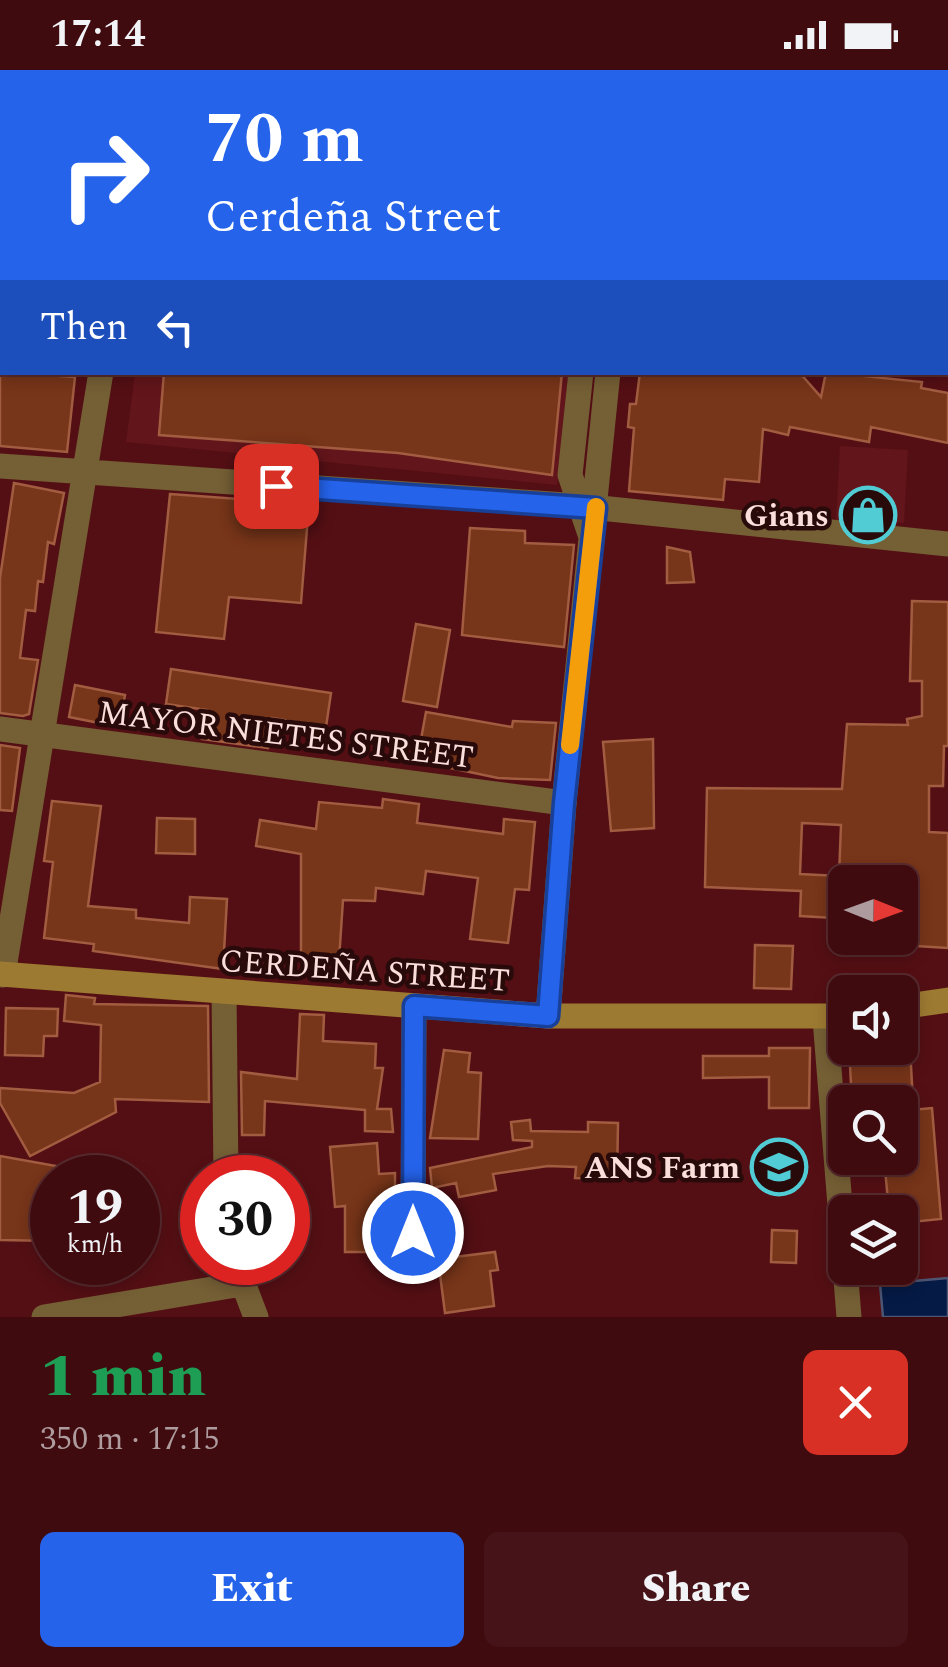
<!DOCTYPE html>
<html lang="en">
<head>
<meta charset="utf-8">
<style>
	:root { --surface:#3f0b0f; --page:#461418; --text:#f1f3f6; --muted:#ad9b9e; --line:#582b2f; --accent:#2563eb }
	body { margin:0; font-family:Spectral,serif; background:var(--page); color:var(--text); height:100vh; display:flex; flex-direction:column; font-size:38px; white-space:nowrap }
	* { box-sizing:border-box; margin:0 }
	p { font-size:32px; color:var(--muted) }
	.icon { flex:none; width:55px; height:55px; fill:none; stroke:currentColor; stroke-width:2; stroke-linecap:round; stroke-linejoin:round }
	.map { position:relative; height:1247px; overflow:hidden }
	.panel { display:flex; flex-direction:column; background:var(--surface); flex:1 }
	.panel>* { flex:none }
	.hud { position:absolute; left:0px; top:0px; width:950px; height:305px; box-shadow:0 5px 15px #0003,0 0 0 2px var(--line); background:#2563eb; color:#fff; overflow:hidden }
	.needle { width:65px; rotate:91deg }
	.fabs { position:absolute; left:828px; top:795px; display:grid; gap:20px }
	.fabs a { display:grid; place-items:center; width:90px; height:90px; border-radius:15px; background:var(--surface); box-shadow:0 5px 15px #0003,0 0 0 2px var(--line); font-size:50px }
	.speed { position:absolute; left:30px; top:1085px; display:flex; gap:20px; font-size:50px; font-weight:700; text-align:center }
	.speed>* { display:grid; place-content:center; width:130px; height:130px; border-radius:50%; background:var(--surface); box-shadow:0 5px 15px #0003,0 0 0 2px var(--line); line-height:1 }
	.speed small { font-size:25px; font-weight:400 }
	.speed .limit { border:15px solid #d22; background:#fff; color:#111 }
	.pin { position:absolute; display:grid; place-items:center; width:85px; height:85px; color:#fff; margin:-42px; border-radius:20px; box-shadow:0 5px 15px #0006 }
	.me { position:absolute; width:110px; margin:-55px; rotate:0deg; stroke-linejoin:round; filter:drop-shadow(0 0 8px #0008) }
	.turn { display:flex; align-items:center; gap:35px; height:210px; padding:0 40px; font-size:45px }
	.turn .icon { width:130px; height:130px; stroke-width:2.5 }
	.turn b { display:block; font-size:70px; line-height:85px }
	.then { display:flex; align-items:center; height:95px; padding:0 40px; background:#0003; gap:20px; font-size:38px }
	.round { display:grid; place-items:center; flex:none; width:105px; height:105px; border-radius:15px; background:var(--page) }
	.headline { display:flex; align-items:center; justify-content:space-between; height:170px; padding:0 40px }
	h1 { font-size:60px; font-weight:800; line-height:75px; color:#1e9e55 }
	.cta { display:flex; gap:20px; margin-top:auto; padding:20px 40px }
	.cta a { flex:1; height:115px; border-radius:15px; background:var(--accent); color:#fff; font-size:40px; font-weight:800; line-height:115px; text-align:center }
	.cta a+a { background:var(--page); color:var(--text) }
	.status { display:flex; justify-content:space-between; align-items:center; height:70px; padding:0 50px; background:var(--surface); direction:ltr }
	.status svg { height:28px; fill:currentColor }
	.map>svg:first-child { display:block }
	.built { fill:#62151b }
	.water { fill:#051a45; stroke:#4e5572; stroke-width:2.5 }
	.building { fill:#773519; stroke:#a25c40; stroke-width:2.5; fill-rule:evenodd }
	.lines { fill:none; stroke-linecap:round; stroke-linejoin:round }
	.service { stroke:#755f35; stroke-width:12 }
	.minor { stroke:#755f35; stroke-width:25 }
	.tertiary { stroke:#755f35; stroke-width:25 }
	.secondary { stroke:#9d7a32; stroke-width:25 }
	.primary { stroke:#bc8e2c; stroke-width:25 }
	.route-casing { stroke:#184099; stroke-width:25 }
	.route { stroke:#2563eb; stroke-width:18 }
	.slow { stroke:#f59e0b; stroke-width:18 }
	.labels { text-anchor:middle; stroke-width:9; stroke-linejoin:round; paint-order:stroke }
	.poi-label { font-size:32px; font-weight:bold; fill:#f9dedc; stroke:#280a0a; text-anchor:end }
	.street-label { font-size:32px; fill:#f9dedc; stroke:#280a0a }
</style>
</head>
<body>
<div class="status"><b>17:14</b><svg viewBox="0 0 49 12"><path d="M0 12V9h3v3zM5 12V6h3v6zM10 12V3h3v9zM15 12V0h3v12zM26 1h20v11H26zM47 4h2v5h-2z"/></svg></div>
<div class="map">
<svg width="948" height="1247" viewBox="0 0 948 1247">
	<rect width="100%" height="100%" fill="#540f14"/>
	<path class="built" d="M135 303H570L557 415 126 372Z
		M840 376 908 380 904 453 836 450Z"/>
	<path class="water" d="M948 1208V1247H883L880 1214Z"/>
	<path class="building" d="M0 302 75 307 67 382 0 376Z
		M164 302H562L552 405 398 383 159 365Z
		M640 302H799L821 327 826 302 922 312 921 318 948 323V373L871 357 869 372 790 357 788 365 763 359 759 412 725 409 723 430 629 421 634 358 628 357 630 334H636Z
		M14 413 64 423 54 474 48 472 43 512 38 511 35 541 26 540 20 588 38 590 29 644 23 646 0 643V508Z
		M170 424 309 434 301 533 229 527 224 569 156 562Z
		M470 458 525 461V473L574 475 564 577 462 565Z
		M667 477 690 482 694 512 667 513Z
		M912 531 948 532V676H944L943 716H929V762L948 763V878L900 875V812H845V837L834 836V848L800 846 801 821 705 817 707 718 842 719 847 654 908 655 907 649 922 646V611H910ZM802 753 841 755 839 806 800 804Z
		M416 554 450 560 437 637 403 631Z
		M171 599 331 623 326 657 272 648 268 678 202 669 207 640 166 634Z
		M75 615 125 625 119 657 69 647Z
		M426 642 512 657 513 651 556 653 550 710 498 708 417 691Z
		M653 669 654 758 611 761 603 672Z
		M0 675 20 678 12 741 0 740Z
		M383 729 419 734 417 753 503 764 504 749 535 752 529 820 515 819 508 873 470 869 478 808 426 801 423 824 376 818 375 831 343 830 339 890 301 886V784L256 776 260 750 316 759 319 732 382 738Z
		M52 731 101 736 88 836 136 840V848L189 853 190 827 227 829 223 899 93 881 94 874 44 868 53 792 44 791Z
		M157 748 195 749V784L156 783Z
		M755 875 793 876 791 919 754 918Z
		M66 925 95 928 94 934 208 936 209 1032 115 1029 116 1042 30 1086 0 1033V1018L74 1023 100 1012 101 955 64 951Z
		M6 938 58 939 57 966H44L43 986 5 985Z
		M300 944 324 945 323 971 376 974 375 998H383L377 1039H391L393 1062 365 1061V1040L265 1031 264 1065H242L241 1002 297 1009Z
		M769 978H810L809 1038H769V1007L703 1008V986H769Z
		M849 978H910L913 1032H852Z
		M444 980 470 983 468 1002 481 1003 478 1069 430 1068Z
		M932 1038 941 1149 900 1153V1142H889L884 1088H900V1041Z
		M530 1050 531 1061 588 1062V1052L618 1053 617 1109 575 1108 576 1097 548 1096 493 1104 496 1120 459 1127 456 1113 432 1118 430 1098 532 1077V1071L513 1070 511 1052Z
		M377 1073 379 1104 395 1103V1132L387 1133V1176L380 1175V1182H345V1136L335 1137 330 1077Z
		M0 1086 56 1096 52 1171 0 1170Z
		M772 1160 797 1161 796 1193 771 1192Z
		M495 1182 498 1200 490 1201 494 1236 445 1243 438 1189Z"/>
	<g class="lines">
		<path class="service" d="M585 0 617 2
			M849 2 850 0"/>
		<path class="minor" d="M141 2V0
			M0 396 581 436 948 474
			M0 659 564 733
			M3 905 101 302
			M224 922 226 1108
			M825 949 849 1247
			M413 1163 414 936
			M235 1192 256 1247
			M44 1247 242 1214"/>
		<path class="tertiary" d="M637 2 638 0
			M581 302 570 405 590 464
			M548 946 564 733 608 302"/>
		<path class="secondary" d="M0 904 548 946H845
			M900 937 948 930"/>
		<path class="primary" d="M0 118 2 119"/>
	</g>
	<g class="lines">
		<g class="route-casing">
			<path id="route" d="M276 416 596 438 564 733 548 946 414 936 413 1163"/>
		</g>
		<use href="#route" class="route"/>
		<path class="slow" d="M570 675 596 437"/>
	</g>
	<defs>
		<g id="shop-ring" transform="scale(2.875)"><circle r="9.5" fill="#280a0a" stroke="#51ccd5" stroke-width="1.5"/><path d="M-5-2.5h2.3a2.7 3.5 0 0 1 5.4 0H5L5.5 6h-11ZM-1.5-2.5h3a1.5 2.3 0 0 0-3 0Z" fill="#51ccd5"/></g>
		<g id="school-ring" transform="scale(2.875)"><circle r="9.5" fill="#280a0a" stroke="#51ccd5" stroke-width="1.5"/><path d="M0-5L7-2L0 1L-7-2ZM-4 1L0 2.5L4 1V4Q0 6-4 4Z" fill="#51ccd5"/></g>
	</defs>
	<g fill-rule="evenodd">
		<use href="#shop-ring" x="868" y="445"/>
		<use href="#school-ring" x="779" y="1097"/>
	</g>
	<g class="labels">
		<g class="poi-label">
			<text x="829" y="456">Gians</text>
			<text x="740" y="1108">ANS Farm</text>
		</g>
		<g class="street-label">
			<text transform="translate(286 664) rotate(7)" y="11">MAYOR NIETES STREET</text>
			<text transform="translate(365 900) rotate(4)" y="11">CERDEÑA STREET</text>
		</g>
	</g>
</svg>
<div class="fabs">
<a><svg class="needle" viewBox="-14 -14 28 28"><path d="M0-13l5 13h-10z" fill="#e53935"/><path d="M0 13l5-13h-10z" fill="#ad9b9e"/></svg></a>
<a><svg class="icon" aria-label="sound" viewBox="0 0 24 24"><path d="M4 9h4l5-4v14l-5-4H4zM17 9q2 3 0 6"/></svg></a>
<a><svg class="icon" aria-label="search" viewBox="0 0 24 24"><circle cx="10" cy="10" r="6"/><path d="M15 15l6 6"/></svg></a>
<a><svg class="icon" aria-label="layers" viewBox="0 0 24 24"><path d="M12 4l9 5-9 5-9-5zM3 14l9 5 9-5"/></svg></a>
</div>
<div class="speed"><div>19<small>km/h</small></div><div class="limit">30</div></div>
<div class="pin" style="left:276px;top:416px;background:#d93025"><svg class="icon" aria-label="arrive" viewBox="0 0 24 24"><path d="M6 21V4h12l-3 4 3 4H6"/></svg></div>
<svg class="me" style="left:413px;top:1163px" viewBox="-20 -20 40 40"><circle r="17" fill="#2563eb" stroke="#fff" stroke-width="3"/><path d="M0-11L8 9 0 5-8 9z" fill="#fff"/></svg>
<div class="hud">
<div class="turn"><svg class="icon" aria-label="right" viewBox="0 0 24 24"><path d="M7 20v-9h11M14 6l5 5-5 5"/></svg><div><b>70 m</b>Cerdeña Street</div></div>
<div class="then">Then<svg class="icon" aria-label="left" viewBox="0 0 24 24"><path d="M17 20v-9H6M10 6l-5 5 5 5"/></svg></div>
</div>
</div>
<section class="panel">
<div class="headline"><div><h1>1 min</h1><p>350 m · 17:15</p></div><a class="round" style="background:#d93025;color:#fff"><svg class="icon" aria-label="close" viewBox="0 0 24 24"><path d="M6 6l12 12M18 6L6 18"/></svg></a></div>
<div class="cta"><a>Exit</a><a>Share</a></div>
</section>
</body>
</html>
